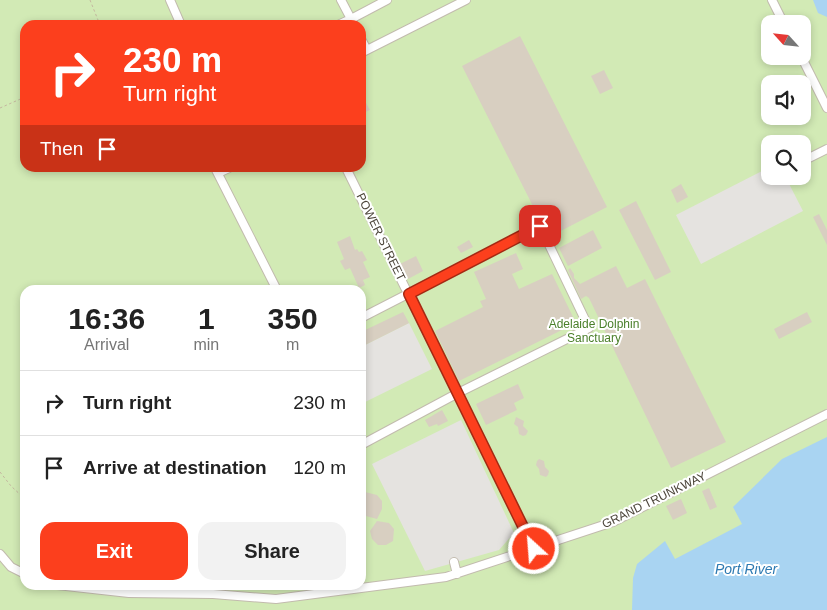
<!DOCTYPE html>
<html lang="en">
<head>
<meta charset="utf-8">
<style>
	:root { --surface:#fff; --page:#f2f2f2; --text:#222; --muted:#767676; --line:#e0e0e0; --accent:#fc3f1d }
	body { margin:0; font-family:Helvetica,sans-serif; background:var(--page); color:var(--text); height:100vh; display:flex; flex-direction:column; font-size:19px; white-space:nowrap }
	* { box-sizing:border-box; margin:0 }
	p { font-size:16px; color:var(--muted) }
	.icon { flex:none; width:28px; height:28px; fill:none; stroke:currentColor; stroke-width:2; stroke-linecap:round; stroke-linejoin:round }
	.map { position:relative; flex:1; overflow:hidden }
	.details { position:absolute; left:20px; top:285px; width:346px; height:305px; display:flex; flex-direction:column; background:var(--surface); border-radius:15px; box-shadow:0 2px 8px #0003 }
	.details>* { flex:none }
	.top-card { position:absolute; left:20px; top:20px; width:346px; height:152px; border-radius:15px; box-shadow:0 2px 8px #0003; background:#fc3f1d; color:#fff; overflow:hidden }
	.needle { width:32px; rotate:297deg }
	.fabs { position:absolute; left:761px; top:15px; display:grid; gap:10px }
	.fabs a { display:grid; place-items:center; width:50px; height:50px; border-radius:10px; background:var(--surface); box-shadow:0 2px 8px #0003; font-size:25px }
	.pin { position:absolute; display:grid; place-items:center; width:42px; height:42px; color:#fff; margin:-21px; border-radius:10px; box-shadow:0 2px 8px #0006 }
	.me { position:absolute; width:55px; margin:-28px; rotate:334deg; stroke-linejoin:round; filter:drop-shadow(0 0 4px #0008) }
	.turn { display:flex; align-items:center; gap:18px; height:105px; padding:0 20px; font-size:22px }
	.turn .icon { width:65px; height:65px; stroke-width:2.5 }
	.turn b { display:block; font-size:35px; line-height:42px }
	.then { display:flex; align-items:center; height:48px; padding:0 20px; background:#0003; gap:10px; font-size:19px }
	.eta { display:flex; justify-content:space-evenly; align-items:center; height:85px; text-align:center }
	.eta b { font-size:30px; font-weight:600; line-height:35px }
	.cta { display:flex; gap:10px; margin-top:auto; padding:10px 20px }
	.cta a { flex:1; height:58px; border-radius:15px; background:var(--accent); color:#fff; font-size:20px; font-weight:600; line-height:58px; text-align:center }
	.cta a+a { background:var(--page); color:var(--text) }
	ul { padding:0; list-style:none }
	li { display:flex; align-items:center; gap:15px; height:65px; padding:0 20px; border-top:1px solid var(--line) }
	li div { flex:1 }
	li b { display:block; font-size:19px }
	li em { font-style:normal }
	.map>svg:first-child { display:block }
	.green { fill:#d2eab5; fill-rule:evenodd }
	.parking { fill:#e5e3e0 }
	.water { fill:#a9d4f2 }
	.building { fill:#d8cfc1 }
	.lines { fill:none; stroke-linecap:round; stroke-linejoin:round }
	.minor-casing { stroke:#c2bbae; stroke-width:10 }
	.path { stroke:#c4b79f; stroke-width:1; stroke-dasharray:2.5 2.5; stroke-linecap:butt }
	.minor { stroke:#fff; stroke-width:8 }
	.route-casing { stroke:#a42913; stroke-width:12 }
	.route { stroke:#fc3f1d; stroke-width:9 }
	.labels { text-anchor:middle; stroke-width:4; stroke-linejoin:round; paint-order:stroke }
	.street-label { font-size:12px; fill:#4b4439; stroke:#fff }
	.park-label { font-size:12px; fill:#4a7f2a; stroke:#fff }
	.water-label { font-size:14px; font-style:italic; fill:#2e7ab2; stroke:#fff }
</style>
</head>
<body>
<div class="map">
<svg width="827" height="610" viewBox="0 0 827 610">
	<rect width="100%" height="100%" fill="#f6f3ec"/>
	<path class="green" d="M0 0H827V610H0ZM770 24H802V56H770ZM25 25H361V168H25ZM770 84H802V116H770ZM770 144H802V176H770ZM25 290H361V585H25Z"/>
	<path class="parking" d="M770 167V176H785L803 211 701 264 676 215Z
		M409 323 432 369 361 404V347Z
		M461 420 514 533 499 550 425 571 372 464Z"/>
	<path class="water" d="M813 0H827V17L818 13Z
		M827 437V610H632L633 578 637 564 665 541 675 559 742 524 733 507 782 459Z"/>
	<path class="building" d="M520 36 607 207 551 236 545 223 540 220 462 66Z
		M604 70 613 88 600 94 591 76Z
		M361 94 370 110 361 114Z
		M681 184 688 197 677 203 671 190Z
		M636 201 671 272 655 280 619 210Z
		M819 214 827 230V245L813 217Z
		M593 230 602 248 568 266 559 248Z
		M350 236 355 250 357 249 359 252 362 251 367 260 363 262 370 277 363 280 365 285 359 288 350 268 345 270 340 261 344 259 337 242Z
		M469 240 473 247 461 253 457 247Z
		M516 253 523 269 512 274 519 289 552 274 576 323 459 381 435 331 483 307 480 301 486 299 474 272Z
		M416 256 423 271 408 279 400 264Z
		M616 266 627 288 645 279 726 442 671 468 589 298 586 296 581 299 568 270 570 268 574 274V278L580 284Z
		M403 312 409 323 361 347V332Z
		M807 312 812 322 779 339 774 329Z
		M518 384 524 398 514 403 517 410 486 425 476 404Z
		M442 410 448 421 438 426 437 424 429 427 425 420Z
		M516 417 524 421 523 426 528 431 526 435 523 436 519 434 518 427 514 424Z
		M539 459 544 461 545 467 549 471 548 475 546 477 540 475 539 469 536 465 537 461Z
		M709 488 717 507 710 510 702 491Z
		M365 492 377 495 382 501V509L377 519 366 516 361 513V497Z
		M681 499 687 513 673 520 666 506Z
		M377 521 389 523 394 529 393 541 386 545H378L372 539 370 531Z"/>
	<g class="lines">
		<g class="minor-casing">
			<path id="minor" d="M170 0 181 25
				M772 0 784 24
				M338 25 351 19 341 0
				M354 25 351 19 387 0
				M361 39 367 50
				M361 53 466 0
				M801 56 827 108
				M809 158 827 149
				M215 168 277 290
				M346 168 534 549
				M218 173 229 168
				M361 318 540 226 589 328 458 393 361 445
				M0 554 11 567 25 574
				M454 562 457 574
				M57 585 129 593 213 594 276 599 446 577 613 522 827 414"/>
		</g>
		<path class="path" d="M90 0 100 25
			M0 108 25 97
			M0 472 11 486 25 499"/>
		<use href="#minor" class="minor"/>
	</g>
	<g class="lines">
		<g class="route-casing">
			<path id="route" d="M534 549 409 294 540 226"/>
		</g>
		<use href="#route" class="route"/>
	</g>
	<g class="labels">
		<g class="street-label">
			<text transform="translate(381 237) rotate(64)" y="4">POWER STREET</text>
			<text transform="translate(654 500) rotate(-26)" y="4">GRAND TRUNKWAY</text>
		</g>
		<g class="park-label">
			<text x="594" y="328">Adelaide Dolphin<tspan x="594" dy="14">Sanctuary</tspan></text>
		</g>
		<g class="water-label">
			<text x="746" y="574">Port River</text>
		</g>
	</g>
</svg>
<div class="fabs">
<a><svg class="needle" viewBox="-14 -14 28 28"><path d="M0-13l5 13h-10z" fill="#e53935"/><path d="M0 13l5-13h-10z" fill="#767676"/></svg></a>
<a><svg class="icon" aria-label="sound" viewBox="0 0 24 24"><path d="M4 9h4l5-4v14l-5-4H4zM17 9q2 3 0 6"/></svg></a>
<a><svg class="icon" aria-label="search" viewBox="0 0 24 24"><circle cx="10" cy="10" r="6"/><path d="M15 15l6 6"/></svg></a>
</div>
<div class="pin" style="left:540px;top:226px;background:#d93025"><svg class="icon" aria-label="arrive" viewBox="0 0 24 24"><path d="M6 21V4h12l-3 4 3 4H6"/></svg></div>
<svg class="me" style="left:534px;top:549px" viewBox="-20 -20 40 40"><circle r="17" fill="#fc3f1d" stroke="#fff" stroke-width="3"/><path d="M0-11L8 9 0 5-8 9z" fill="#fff"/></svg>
<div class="top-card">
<div class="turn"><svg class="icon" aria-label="right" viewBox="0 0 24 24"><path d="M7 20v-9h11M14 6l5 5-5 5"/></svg><div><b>230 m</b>Turn right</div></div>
<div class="then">Then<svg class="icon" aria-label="arrive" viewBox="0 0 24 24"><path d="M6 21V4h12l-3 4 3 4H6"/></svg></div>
</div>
<section class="details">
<div class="eta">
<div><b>16:36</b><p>Arrival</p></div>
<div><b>1</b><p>min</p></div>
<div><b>350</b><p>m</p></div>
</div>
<ul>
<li><svg class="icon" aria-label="right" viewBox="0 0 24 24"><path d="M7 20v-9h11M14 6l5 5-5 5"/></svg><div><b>Turn right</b></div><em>230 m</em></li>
<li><svg class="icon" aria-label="arrive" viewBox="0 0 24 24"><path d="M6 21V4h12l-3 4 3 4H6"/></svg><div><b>Arrive at destination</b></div><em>120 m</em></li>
</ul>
<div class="cta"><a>Exit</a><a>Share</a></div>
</section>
</div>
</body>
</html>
